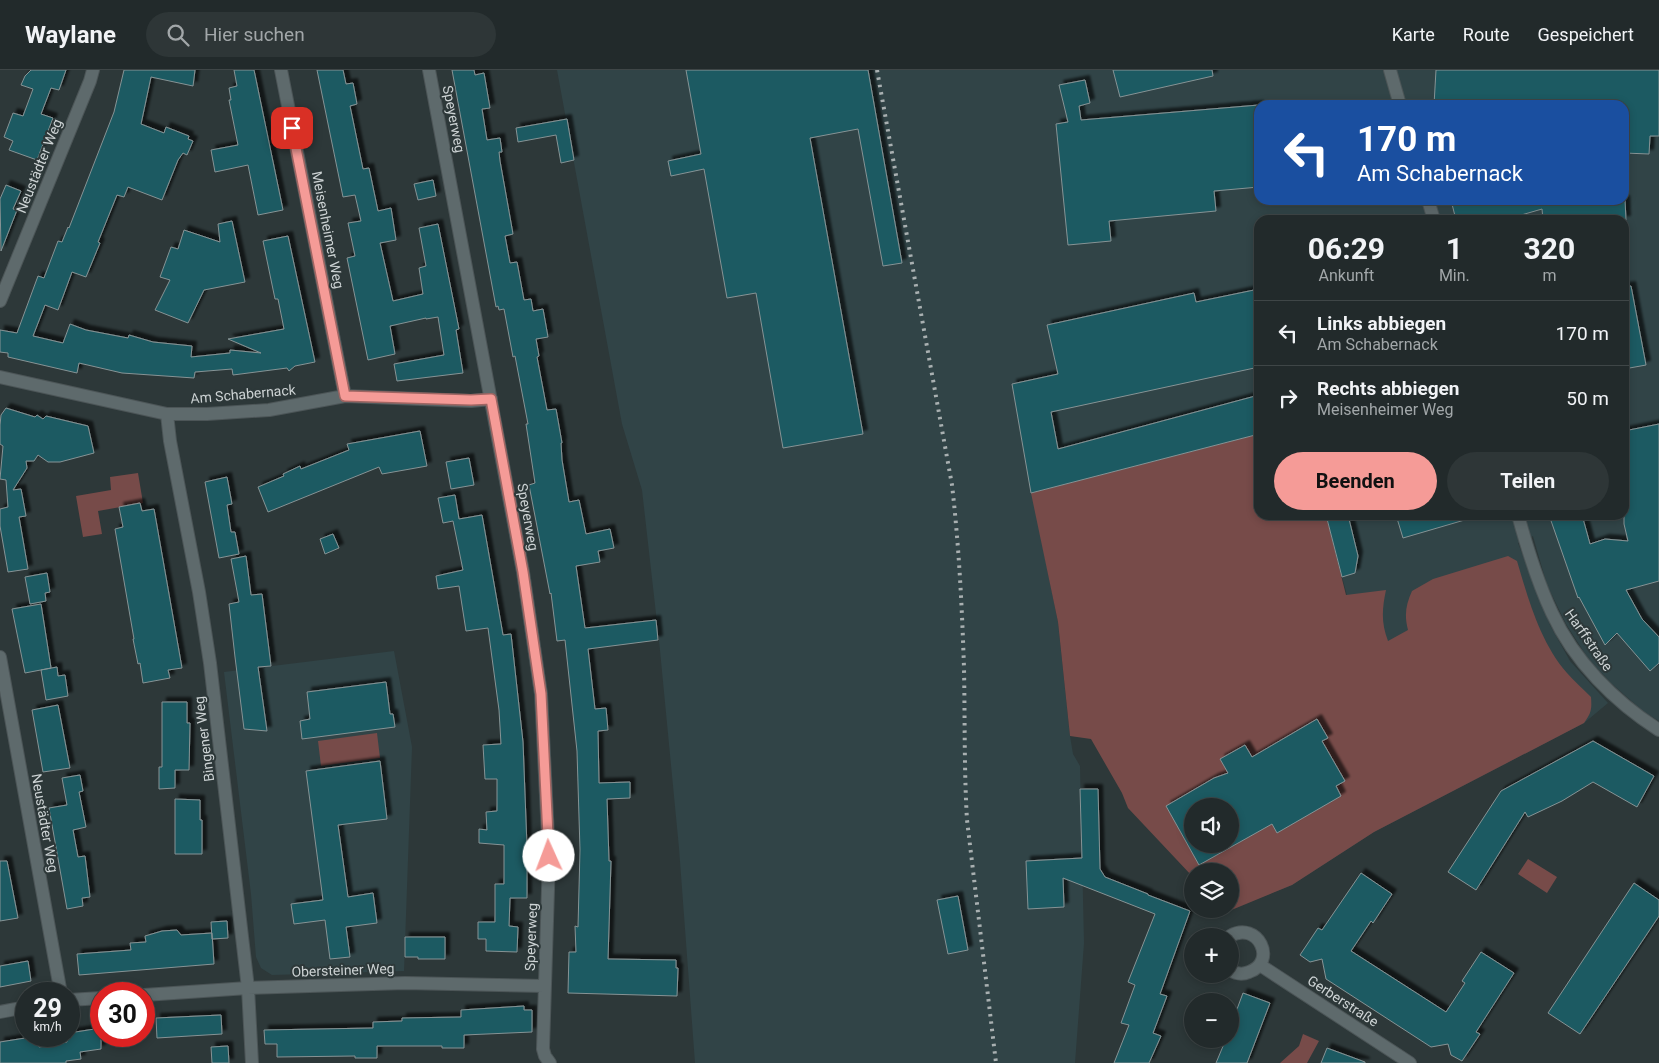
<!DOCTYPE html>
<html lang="de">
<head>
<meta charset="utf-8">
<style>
	:root { --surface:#222a2b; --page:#2e3637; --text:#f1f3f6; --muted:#a2a7a9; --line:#3f4647; --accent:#f59b97 }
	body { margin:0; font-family:Roboto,sans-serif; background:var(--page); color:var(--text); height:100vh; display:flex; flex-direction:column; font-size:19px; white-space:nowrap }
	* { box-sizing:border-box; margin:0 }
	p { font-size:16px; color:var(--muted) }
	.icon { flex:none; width:28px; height:28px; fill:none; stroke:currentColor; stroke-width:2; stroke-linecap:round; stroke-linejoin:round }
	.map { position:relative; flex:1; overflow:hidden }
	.details { position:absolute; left:1254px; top:145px; width:375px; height:305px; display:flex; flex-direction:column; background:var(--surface); border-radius:15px; box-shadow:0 2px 8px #0003,0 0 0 1px var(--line) }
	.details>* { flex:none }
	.banner { position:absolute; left:1254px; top:30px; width:375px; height:105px; border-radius:15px; box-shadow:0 2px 8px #0003,0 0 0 1px var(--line); background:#1a4fa0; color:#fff; overflow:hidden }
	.buttons { position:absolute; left:1184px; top:728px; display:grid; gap:10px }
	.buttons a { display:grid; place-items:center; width:55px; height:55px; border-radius:50%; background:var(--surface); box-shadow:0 2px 8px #0003,0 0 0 1px var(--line); font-size:25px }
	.speed { position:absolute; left:15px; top:912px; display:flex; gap:10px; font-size:25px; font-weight:700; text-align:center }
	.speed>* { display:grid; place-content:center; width:65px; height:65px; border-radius:50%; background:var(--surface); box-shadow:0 2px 8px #0003,0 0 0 1px var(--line); line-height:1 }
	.speed small { font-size:12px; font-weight:400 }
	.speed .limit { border:8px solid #d22; background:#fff; color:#111 }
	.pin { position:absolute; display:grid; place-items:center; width:42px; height:42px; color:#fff; margin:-21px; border-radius:10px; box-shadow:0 2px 8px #0006 }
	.me { position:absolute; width:55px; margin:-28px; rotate:358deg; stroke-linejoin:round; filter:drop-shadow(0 0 4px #0008) }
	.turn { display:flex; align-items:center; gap:18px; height:105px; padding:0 20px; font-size:22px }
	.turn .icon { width:65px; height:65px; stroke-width:2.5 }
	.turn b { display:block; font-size:35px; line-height:42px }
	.eta { display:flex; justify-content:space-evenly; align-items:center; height:85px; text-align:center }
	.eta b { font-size:30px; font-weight:700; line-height:35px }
	.primary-button { display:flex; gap:10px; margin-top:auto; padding:10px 20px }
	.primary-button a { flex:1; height:58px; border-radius:30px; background:var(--accent); color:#111; font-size:20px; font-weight:700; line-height:58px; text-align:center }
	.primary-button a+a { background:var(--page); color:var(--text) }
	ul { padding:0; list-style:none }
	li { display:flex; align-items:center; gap:15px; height:65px; padding:0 20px; border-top:1px solid var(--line) }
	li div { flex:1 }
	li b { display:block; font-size:19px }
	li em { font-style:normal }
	header { display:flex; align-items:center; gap:30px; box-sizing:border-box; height:70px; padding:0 25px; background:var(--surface); border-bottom:1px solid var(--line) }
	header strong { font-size:24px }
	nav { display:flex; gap:28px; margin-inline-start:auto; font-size:18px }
	.search { width:350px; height:45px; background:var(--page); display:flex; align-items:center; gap:12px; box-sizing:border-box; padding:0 18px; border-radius:28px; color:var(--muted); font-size:19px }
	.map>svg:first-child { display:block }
	.built { fill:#314447; fill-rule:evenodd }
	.green { fill:#774b49; fill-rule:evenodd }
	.building { fill:#1c5a62; stroke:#869395; fill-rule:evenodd; filter:url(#shadow) }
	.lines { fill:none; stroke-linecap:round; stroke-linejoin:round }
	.minor-casing { stroke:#4c5557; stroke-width:14 }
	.tertiary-casing { stroke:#4c5557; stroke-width:14 }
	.minor { stroke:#5e6a6c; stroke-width:12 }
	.tertiary { stroke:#5e6a6c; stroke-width:12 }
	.rail { stroke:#a9b0b1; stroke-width:4; stroke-dasharray:2.5 5; stroke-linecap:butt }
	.route-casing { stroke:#9f6562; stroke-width:12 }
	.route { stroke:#f59b97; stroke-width:9 }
	.labels { text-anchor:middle; stroke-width:4; stroke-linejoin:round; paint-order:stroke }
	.street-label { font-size:14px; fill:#cdd3d4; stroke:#2d3839 }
</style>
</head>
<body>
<header>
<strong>Waylane</strong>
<div class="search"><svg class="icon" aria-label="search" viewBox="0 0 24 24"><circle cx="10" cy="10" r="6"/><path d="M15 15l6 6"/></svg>Hier suchen</div>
<nav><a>Karte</a><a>Route</a><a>Gespeichert</a></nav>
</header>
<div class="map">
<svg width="1659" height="993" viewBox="0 0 1659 993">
	<defs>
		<filter id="shadow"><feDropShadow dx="4.5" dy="-4.5" stdDeviation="1" flood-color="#0009"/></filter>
	</defs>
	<rect width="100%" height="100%" fill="#2d3839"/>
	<path class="built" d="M557 0H1659V651L1644 642 1612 614 1589 590 1566 554 1547 515 1533 466 1518 473 1550 555 1570 591 1608 633 1584 653 1374 762 1292 815 1239 836 1230 828V801H1200L1131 739 1122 723 1363 587 1326 445H1624V150H1259V364L1032 423 1058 552 1070 666 1073 684 1080 696 1084 873 1075 993H695L679 778 659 570 642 420 622 354ZM1259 35H1624V130H1259ZM1477 523 1483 534 1494 528 1554 631 1543 637 1550 648 1317 783 1310 771 1296 779 1284 758 1277 763 1272 753 1199 795 1165 737 1228 701 1221 688 1245 675 1252 687 1317 649 1303 624Z
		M394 581 412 677 404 901 272 905 261 898 256 887 251 824 224 602Z"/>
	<path class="green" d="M1259 364V445H1326L1346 525 1386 520C1382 539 1381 553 1388 571L1408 560C1404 545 1406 534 1412 521L1433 509 1508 486 1517 491C1528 528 1540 572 1567 603 1574 611 1583 619 1591 627 1592 640 1591 643 1584 653L1374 762 1292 815 1229 841 1226 839H1230V801H1192V806L1128 738 1122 723 1091 669 1070 666 1058 552 1031 423ZM1192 736H1230V774H1192Z
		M138 403 143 433 98 441 102 464 83 467 76 426 111 420 110 407Z
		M377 663 380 688 321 696 318 671Z
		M1528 789 1557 807 1547 823 1518 804Z
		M1303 964 1319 971 1307 993H1280L1299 976Z"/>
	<path class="building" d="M31 0H66L59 20 51 18 41 44 53 48 37 90 9 80 13 71 4 67 13 43 23 46 33 19 21 15 25 6Z
		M124 0H195L193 16 151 7 141 54 164 63 166 57 189 66 188 69 193 71 187 85 183 83 178 90 162 130 128 117 124 127 117 125 98 172 100 173 86 207 72 202 58 240 45 235 33 266 63 273 70 254 86 260 128 268 129 265 153 272 192 276 191 287 230 283V280L261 283 228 269 284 259 278 229H275L263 171 288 166 315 292 295 296 289 301 287 298 233 305 232 299 195 302 194 308 122 303 79 293 77 303 8 287V283L0 282V260L17 263 38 206 44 208 58 171 62 172 68 157 69 158 114 42Z
		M234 0H254L283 140 258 145 248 95 215 102 211 80 238 75 229 30H231L229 18 237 16Z
		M317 0H343L346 14 353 13 357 34 350 36 363 99 369 98 378 141 391 138 396 170 380 173 393 231 423 224 419 198 426 196 419 158 438 154 459 259 456 260 463 303 397 311 394 294 444 285 438 247 426 249V248L390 256 395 284 368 290 347 188 355 186 348 153 361 151 355 125 343 127Z
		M452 0H474L475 5 484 3 490 38 482 39 487 70 500 68 502 82H499L500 91 513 164 505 166 510 193 517 192 524 230 531 229 533 241 543 239 548 267 536 269 539 286 537 287 547 340 556 339 562 373H561L562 390 569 432 579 430 586 464 610 459 614 478 598 481 600 492 576 496 585 558 656 550 658 570 588 579 595 639 606 638 608 660 598 661 599 713 630 712V728L607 729 609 791H611L608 889 676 890V898H678L677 926 568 923 569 882H576L575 856 578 857 580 780 577 681 565 570 557 571 551 523 550 524 529 415 535 413 526 354H528L515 286 513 287 504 239 499 240 498 236 496 237Z
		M686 0H868L902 193 883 196 858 59 810 68 863 364 783 378 756 223 727 228 704 99 671 106 668 91 701 84Z
		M1113 0H1212L1213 6 1120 27Z
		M1436 0H1659V66H1650L1649 84 1624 83V35H1434Z
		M1085 10 1090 33 1079 36 1081 50 1259 35V117L1214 121 1216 141 1109 151 1111 171 1068 175 1056 54 1068 52 1059 15Z
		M567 49 574 90 561 93 556 65 518 72 516 58Z
		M433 110 436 126 418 130 414 114Z
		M6 115 21 121 13 139 17 140 1 181 0 129Z
		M1451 130H1625L1626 150H1543L1542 139 1504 150H1456Z
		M232 151 245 212 204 220 188 253 155 240 170 210 160 207 171 177 178 179 184 160 220 172 218 154Z
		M1631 216 1646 295 1624 299V217Z
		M1259 219V297L1051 342 1058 379 1259 325V364L1031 423 1012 314 1058 304 1047 255 1194 223 1196 232Z
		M6 338 35 347 37 345 43 349 46 346 88 356 94 383 60 392H48L38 385 34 391H26L27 398 13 420 21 419 26 446 19 447 28 499 8 502 0 456V439L8 437 6 410 0 409 3 376 0 374V355L1 345Z
		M1659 354V511L1626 520 1642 549 1659 567V593L1650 601 1617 563 1605 575 1579 527 1578 528 1549 445H1582L1590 474 1605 469 1628 471 1624 454V361Z
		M420 361 427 396 382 404 379 397 268 442 258 417 284 406 283 404 300 396 301 399 349 380 347 374Z
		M469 388 474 415 451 419 446 392Z
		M227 407 232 434 227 435 231 462H235L239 484 219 488 205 412Z
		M455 425 459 449 482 445 503 565 511 564 523 672 527 777V828H510L509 856 518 857 517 882 486 881V869H478V852H495V814H504V775L479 773V759L487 760 486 742 497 741V709H485L483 675 501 674 499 640 488 558 466 561 459 516 438 519 436 506 463 500 453 451 443 453 438 428Z
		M140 433 142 441 154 439 182 598 168 600 170 608 143 613 140 593 138 594 133 569H134L115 459 123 457 119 437Z
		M1326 445H1348L1358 486 1355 503 1342 507Z
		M1396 445H1467L1468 449 1403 468Z
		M333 464 339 478 325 484 320 469Z
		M246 486 251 525 262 524 271 596 258 597 267 661 244 659 235 587 229 534 239 532 231 489Z
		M47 503 50 522 45 523 46 531 30 534 25 507Z
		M41 534 51 598 25 603 12 539Z
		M57 597 58 606 65 605 68 626 46 630 41 600Z
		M386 612 390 644H393L395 657 302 669 300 651 310 649 307 622Z
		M162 632H187V653H190L189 700H175V718L159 719V697H162Z
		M58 635 70 698 43 702 32 640Z
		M1317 649 1328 668 1322 671 1345 711 1336 716 1341 726 1277 763 1272 754 1199 795 1166 736 1214 708 1228 703 1220 689 1245 675 1252 687ZM1192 736H1230V774H1192Z
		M1593 671 1654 706 1637 737 1593 712 1562 731 1528 747 1525 742 1476 820 1448 802 1501 721Z
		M380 691 387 749 338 755 348 827 373 823 377 853 346 857 350 887 330 889 325 850 294 854 291 834 323 830 306 701Z
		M80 705 83 721 79 722 86 757 73 760 78 787 85 786 90 827 82 828 83 836 67 839 49 738 67 735 62 708Z
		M1080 719H1098L1100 799 1105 807 1148 824V825L1190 841 1160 924 1167 926 1153 963 1161 966 1149 993H1114L1129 955 1121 953 1135 915 1128 912 1155 844 1063 808 1064 837 1028 839 1026 791 1082 788Z
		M175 729 200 730V750H202V784H175Z
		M0 791H7L18 848 0 851Z
		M1361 803 1392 824 1373 853 1371 851 1351 881 1446 942 1465 913 1462 911 1481 882 1514 903 1476 962 1480 964 1462 991 1451 985 1448 974 1431 977 1326 909 1322 889 1310 892 1300 885 1318 858 1322 860Z
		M1634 813 1659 830V846L1580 964 1548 943Z
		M958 826 968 880 948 884 937 830Z
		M227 851 228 868 212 869 211 852Z
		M177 860 181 865 212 863 214 894 79 905 77 884 131 880 130 873 146 872 145 866 162 861Z
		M405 867H445V889H418V887H405Z
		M28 891 31 911 0 917V896Z
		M1243 923 1270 933 1247 993H1216L1226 969H1230V958Z
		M524 936V940H532V962L464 965V978H442V976H377V988H355V986L277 987V974H265L264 960 373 958V952L402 951V948L461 947V940Z
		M221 945 222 964 157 968 156 948Z
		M101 958V979L80 982 81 989 66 991V993H0V972L38 966 39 977 53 975 67 972V966H69V963Z
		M228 976 229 993H212L211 977Z
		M1327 978 1365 992V993H1321Z"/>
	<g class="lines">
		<g class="minor-casing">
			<path id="minor" d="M281 0 345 326
				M429 0 523 502 541 624 549 787 543 979 545 986 550 993
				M0 231 90 11 93 0
				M0 307 167 344H207L269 340 345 326 471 331 491 329
				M167 344 170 371 199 522 210 593 248 918 252 993
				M0 587 61 924
				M1230 866C1258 850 1278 892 1249 902 1242 905 1236 904 1230 900
				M1260 895 1410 993
				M144 925 248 918 405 913 544 916
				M69 930 101 928
				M0 942 26 937"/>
		</g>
		<g class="tertiary-casing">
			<path id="tertiary" d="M1390 0 1400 35
				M1428 130 1434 150
				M1518 445C1527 478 1537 511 1552 543 1574 591 1615 632 1659 660"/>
		</g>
		<use href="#minor" class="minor"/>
		<use href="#tertiary" class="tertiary"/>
		<path class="rail" d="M877 0 952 415C959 476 962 537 964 598 965 649 964 699 967 750L996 993"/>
	</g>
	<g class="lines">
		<g class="route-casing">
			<path id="route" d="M292 58 345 326 471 330 491 329 523 502 541 624 549 786"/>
		</g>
		<use href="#route" class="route"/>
	</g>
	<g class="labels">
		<g class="street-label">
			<text transform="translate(454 49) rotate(79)" y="5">Speyerweg</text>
			<text transform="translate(39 96) rotate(-68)" y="5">Neustädter Weg</text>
			<text transform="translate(328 160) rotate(79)" y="5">Meisenheimer Weg</text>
			<text transform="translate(243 324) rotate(-5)" y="5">Am Schabernack</text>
			<text transform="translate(528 447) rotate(80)" y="5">Speyerweg</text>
			<text transform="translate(1589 570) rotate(55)" y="5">Harffstraße</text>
			<text transform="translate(204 669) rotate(-97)" y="5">Bingener Weg</text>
			<text transform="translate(45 753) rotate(80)" y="5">Neustädter Weg</text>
			<text transform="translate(531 867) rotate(-88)" y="5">Speyerweg</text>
			<text transform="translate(343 900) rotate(-2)" y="5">Obersteiner Weg</text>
			<text transform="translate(1343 931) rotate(33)" y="5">Gerberstraße</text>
		</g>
	</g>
</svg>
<div class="buttons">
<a><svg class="icon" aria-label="sound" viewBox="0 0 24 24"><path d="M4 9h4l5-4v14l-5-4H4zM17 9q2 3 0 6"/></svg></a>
<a><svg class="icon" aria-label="layers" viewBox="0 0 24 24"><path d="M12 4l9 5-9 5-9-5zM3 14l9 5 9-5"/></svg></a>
<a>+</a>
<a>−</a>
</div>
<div class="speed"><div>29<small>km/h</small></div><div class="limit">30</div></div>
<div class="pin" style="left:292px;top:58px;background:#d93025"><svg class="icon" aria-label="arrive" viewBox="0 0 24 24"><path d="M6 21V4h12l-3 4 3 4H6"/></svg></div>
<svg class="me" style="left:549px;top:786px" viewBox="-20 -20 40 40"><circle r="19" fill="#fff"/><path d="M0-13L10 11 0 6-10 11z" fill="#f59b97"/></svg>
<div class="banner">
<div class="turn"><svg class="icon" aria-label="left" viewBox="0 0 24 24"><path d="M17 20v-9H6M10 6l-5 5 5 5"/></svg><div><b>170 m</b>Am Schabernack</div></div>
</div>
<section class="details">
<div class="eta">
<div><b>06:29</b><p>Ankunft</p></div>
<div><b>1</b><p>Min.</p></div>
<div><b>320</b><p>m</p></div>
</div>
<ul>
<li><svg class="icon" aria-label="left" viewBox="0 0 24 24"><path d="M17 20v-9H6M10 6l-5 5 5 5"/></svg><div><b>Links abbiegen</b><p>Am Schabernack</p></div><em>170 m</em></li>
<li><svg class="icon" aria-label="right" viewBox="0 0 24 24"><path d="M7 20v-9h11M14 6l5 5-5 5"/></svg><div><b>Rechts abbiegen</b><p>Meisenheimer Weg</p></div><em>50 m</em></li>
</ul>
<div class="primary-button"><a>Beenden</a><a>Teilen</a></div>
</section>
</div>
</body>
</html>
